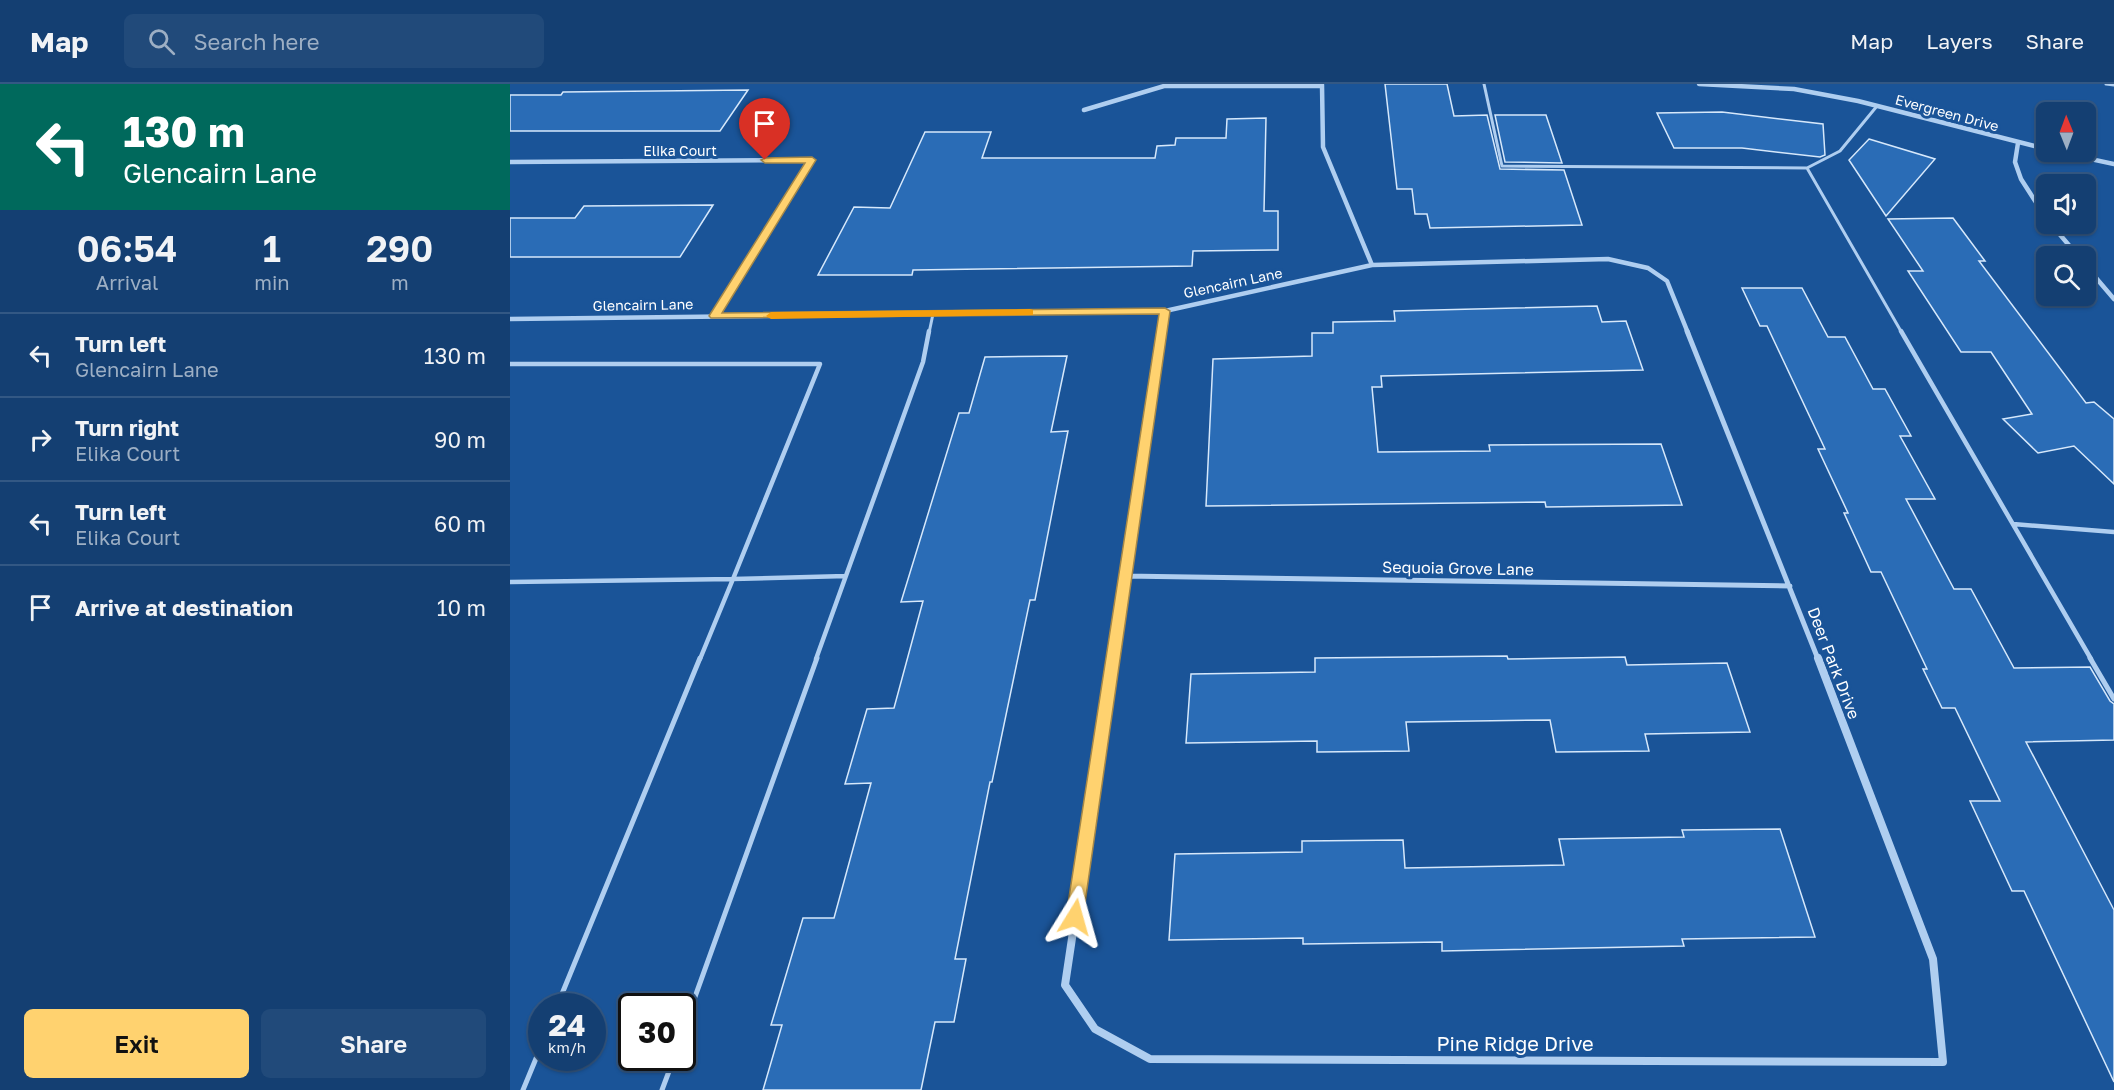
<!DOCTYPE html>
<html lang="en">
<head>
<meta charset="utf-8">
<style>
	:root { --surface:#143f72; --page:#214a7a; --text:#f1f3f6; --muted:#9dafc4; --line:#335884; --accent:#ffd26f }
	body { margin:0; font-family:"Golos Text",sans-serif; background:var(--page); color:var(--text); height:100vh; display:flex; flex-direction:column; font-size:22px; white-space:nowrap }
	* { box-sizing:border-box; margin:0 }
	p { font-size:20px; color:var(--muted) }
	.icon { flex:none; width:33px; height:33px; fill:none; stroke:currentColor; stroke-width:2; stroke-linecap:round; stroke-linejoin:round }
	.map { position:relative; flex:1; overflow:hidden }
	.panel { display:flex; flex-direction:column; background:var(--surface); width:510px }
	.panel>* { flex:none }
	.guide { background:#00695c; color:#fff; overflow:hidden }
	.needle { width:39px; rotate:359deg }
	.fabs { position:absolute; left:1526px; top:18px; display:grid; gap:12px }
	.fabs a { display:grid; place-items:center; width:60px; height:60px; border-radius:9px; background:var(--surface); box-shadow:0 2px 4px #0004,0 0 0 2px var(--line); font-size:30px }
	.speed { position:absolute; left:18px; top:909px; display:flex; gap:12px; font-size:30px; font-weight:700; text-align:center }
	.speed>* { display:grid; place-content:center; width:78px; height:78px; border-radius:50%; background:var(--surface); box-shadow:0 2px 4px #0004,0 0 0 2px var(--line); line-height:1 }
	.speed small { font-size:15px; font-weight:400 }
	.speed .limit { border:3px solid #111; border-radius:9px; background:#fff; color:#111 }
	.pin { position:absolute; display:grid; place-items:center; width:51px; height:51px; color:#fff; margin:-62px -26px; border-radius:50% 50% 50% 0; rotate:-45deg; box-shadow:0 0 6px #0007 }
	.pin .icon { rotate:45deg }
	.me { position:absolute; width:66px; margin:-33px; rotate:8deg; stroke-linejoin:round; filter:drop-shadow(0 0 4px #0008) }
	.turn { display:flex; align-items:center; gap:21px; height:126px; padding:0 24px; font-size:27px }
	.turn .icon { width:78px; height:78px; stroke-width:2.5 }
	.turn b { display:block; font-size:42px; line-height:51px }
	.eta { display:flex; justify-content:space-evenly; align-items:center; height:102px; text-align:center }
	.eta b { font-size:36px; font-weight:600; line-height:42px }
	.cta { display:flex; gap:12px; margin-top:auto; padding:12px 24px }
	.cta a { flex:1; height:69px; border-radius:9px; background:var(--accent); color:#111; font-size:24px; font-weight:600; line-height:69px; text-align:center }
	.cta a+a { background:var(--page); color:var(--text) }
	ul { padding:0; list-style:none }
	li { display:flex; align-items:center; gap:18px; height:84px; padding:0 24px; border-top:2px solid var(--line) }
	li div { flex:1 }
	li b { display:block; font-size:22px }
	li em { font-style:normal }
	header { display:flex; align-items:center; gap:36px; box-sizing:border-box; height:84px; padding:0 30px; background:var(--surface); border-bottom:2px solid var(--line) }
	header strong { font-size:28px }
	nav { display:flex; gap:33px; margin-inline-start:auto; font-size:21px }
	.search { width:420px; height:54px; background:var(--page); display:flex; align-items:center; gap:15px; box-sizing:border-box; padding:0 21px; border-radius:9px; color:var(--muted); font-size:22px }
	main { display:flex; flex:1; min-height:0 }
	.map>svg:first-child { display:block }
	.building { fill:#2a6cb6; stroke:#d6e8fb; stroke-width:1.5 }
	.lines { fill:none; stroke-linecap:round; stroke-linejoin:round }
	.lane-far2 { stroke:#afcef0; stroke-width:3 }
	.lane-far1 { stroke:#afcef0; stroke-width:4.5 }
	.lane { stroke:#afcef0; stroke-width:5 }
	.street-far2 { stroke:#afcef0; stroke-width:4.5 }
	.street-far1 { stroke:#afcef0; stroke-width:5 }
	.street { stroke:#afcef0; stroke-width:8 }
	.route { fill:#ffd26f; stroke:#a68848; stroke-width:1.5 }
	.slow { fill:#f59e0b }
	.labels { text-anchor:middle; stroke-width:6; stroke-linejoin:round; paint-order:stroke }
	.far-street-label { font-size:14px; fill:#fff; stroke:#1a5498 }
	.street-label { font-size:16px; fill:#fff; stroke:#1a5498 }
	.near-street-label { font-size:20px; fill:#fff; stroke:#1a5498 }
</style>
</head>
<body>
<header>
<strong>Map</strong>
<div class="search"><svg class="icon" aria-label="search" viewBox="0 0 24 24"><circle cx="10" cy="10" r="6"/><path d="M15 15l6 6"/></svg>Search here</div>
<nav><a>Map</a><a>Layers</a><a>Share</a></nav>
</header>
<main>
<section class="panel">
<div class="guide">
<div class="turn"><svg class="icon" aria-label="left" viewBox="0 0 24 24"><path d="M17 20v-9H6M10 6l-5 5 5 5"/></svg><div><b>130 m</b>Glencairn Lane</div></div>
</div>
<div class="eta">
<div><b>06:54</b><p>Arrival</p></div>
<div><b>1</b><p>min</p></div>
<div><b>290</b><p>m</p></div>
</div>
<ul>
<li><svg class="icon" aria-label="left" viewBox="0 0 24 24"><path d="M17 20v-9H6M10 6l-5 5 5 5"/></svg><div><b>Turn left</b><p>Glencairn Lane</p></div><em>130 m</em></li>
<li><svg class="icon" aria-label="right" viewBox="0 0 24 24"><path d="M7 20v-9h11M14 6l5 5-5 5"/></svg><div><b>Turn right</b><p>Elika Court</p></div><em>90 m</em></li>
<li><svg class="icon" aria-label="left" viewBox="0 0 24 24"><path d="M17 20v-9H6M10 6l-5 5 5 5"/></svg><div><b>Turn left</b><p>Elika Court</p></div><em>60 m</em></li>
<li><svg class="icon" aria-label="arrive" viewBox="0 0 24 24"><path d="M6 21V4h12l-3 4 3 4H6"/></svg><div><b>Arrive at destination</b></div><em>10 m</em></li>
</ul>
<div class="cta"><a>Exit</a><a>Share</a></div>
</section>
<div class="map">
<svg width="1604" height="1006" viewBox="0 0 1604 1006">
	<rect width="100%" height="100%" fill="#1a5498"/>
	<path class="building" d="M875 0H937L944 32 977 31 990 85 1054 86 1072 141 920 144 917 130H905L902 105H887Z
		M238 6 210 47H0V11H51L53 8Z
		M1212 28 1313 40 1315 71 1310 73 1232 64H1164L1147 29Z
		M985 31H1036L1052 79 995 78Z
		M756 34 754 127H768V166L683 167 682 182 403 186 402 191H308L344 123 380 124 415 48H481L472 74H645L647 62 665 61 666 54H716L717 35Z
		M1359 55 1425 75 1376 132 1339 76Z
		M203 121 170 173H0V134H65L74 122Z
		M1443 134 1475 177H1469L1576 319 1584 318 1604 335V400L1564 362 1528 369 1493 335 1522 330 1481 268H1451L1398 187H1413L1378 135Z
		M1232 204H1292L1318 253H1335L1363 305H1375L1401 352H1390L1425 415H1396L1444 505H1461L1504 584 1580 583 1600 617 1604 620V656L1516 658 1604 826V998L1514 807H1502L1460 717H1490L1445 624H1432L1413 585H1417L1371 488H1361L1334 429H1338L1308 365H1315L1257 242H1250Z
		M1087 222 1092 238 1116 237 1133 286 871 292 872 303H862L868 368 980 367 979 361 1151 360 1172 421 1036 423 1035 418 696 422 703 275 802 272V249H823V238L885 237 884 227Z
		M557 272 541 348 558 347 525 516H520L482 698H480L445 875H456L444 938H425L411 1006H253L272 941H261L293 834H324L361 699 335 700 357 625 384 624 413 517 391 518 449 329H459L475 273Z
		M997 572 998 575 1115 573 1117 581 1217 579 1240 648 1135 650 1139 667 1046 668 1040 636 896 638 899 667 807 668V657L676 659 681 590 805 588V574Z
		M1270 745 1305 853 1172 855 1174 862 932 867V858L793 860V854L659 856 665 770 792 768V757L893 756 895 784 1054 781 1049 755 1174 753 1172 746Z"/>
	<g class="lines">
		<path class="lane-far2" d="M974 0 992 82 1297 84
			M1596 0 1604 1
			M1367 22 1330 67 1297 84 1392 249
			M419 249 423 230"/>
		<path class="lane-far1" d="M1391 247 1581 575
			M0 280H310L223 495 0 498
			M1503 440 1604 448
			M190 575 223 495 336 492
			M306 575 413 278 419 247"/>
		<path class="lane" d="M1580 574 1604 615
			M47 922 190 574
			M172 949 307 574
			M13 1006 32 960
			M152 1006 164 974"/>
		<path class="street-far2" d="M1189 0 1284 5 1348 17 1536 65
			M812 1 813 63 862 181
			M574 26 654 2H812
			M1508 59 1505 78 1511 95 1536 134
			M1548 68 1604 80
			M0 78 301 76 204 232
			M1541 140 1568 172
			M1575 181 1604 215
			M655 227 862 181 1098 175 1138 184 1157 197 1178 249
			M0 235 655 227
			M652 249 655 227"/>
		<path class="street-far1" d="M1177 247 1308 575
			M615 492 1280 502
			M603 575 652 247"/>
		<path class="street" d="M604 574 555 901 585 945 640 975 1433 978 1423 875 1308 574"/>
	</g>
	<path class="route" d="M302 73 306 76 212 229 655 224 660 227 573 833 571 839 565 841 559 839 556 833 649 230 201 234 199 232 295 79H255L251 76 255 74Z"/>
	<path class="slow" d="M520 225 523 226V231L261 235 256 232 261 228Z"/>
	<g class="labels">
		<g class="far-street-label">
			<text transform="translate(1437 29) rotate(15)" y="5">Evergreen Drive</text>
			<text x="170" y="72">Elika Court</text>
			<text transform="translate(723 199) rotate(-12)" y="5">Glencairn Lane</text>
			<text transform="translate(133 221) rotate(-1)" y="5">Glencairn Lane</text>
		</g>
		<g class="street-label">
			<text transform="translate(948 484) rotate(1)" y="6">Sequoia Grove Lane</text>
			<text transform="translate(1324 579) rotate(69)" y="6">Deer Park Drive</text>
		</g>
		<g class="near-street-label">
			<text x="1005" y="967">Pine Ridge Drive</text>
		</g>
	</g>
</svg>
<div class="fabs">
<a><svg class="needle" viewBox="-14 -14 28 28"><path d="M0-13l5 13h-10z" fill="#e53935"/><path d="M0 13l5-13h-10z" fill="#9dafc4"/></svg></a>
<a><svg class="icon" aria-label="sound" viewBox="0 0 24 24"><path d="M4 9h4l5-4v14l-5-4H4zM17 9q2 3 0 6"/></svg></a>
<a><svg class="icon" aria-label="search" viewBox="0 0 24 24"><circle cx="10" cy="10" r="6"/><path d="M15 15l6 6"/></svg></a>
</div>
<div class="speed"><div>24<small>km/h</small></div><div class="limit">30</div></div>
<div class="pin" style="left:255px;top:76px;background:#d93025"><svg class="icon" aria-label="arrive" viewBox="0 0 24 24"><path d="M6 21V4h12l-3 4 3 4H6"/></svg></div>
<svg class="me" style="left:565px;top:833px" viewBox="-20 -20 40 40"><path d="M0-17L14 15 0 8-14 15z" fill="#ffd26f" stroke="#fff" stroke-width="4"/></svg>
</div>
</main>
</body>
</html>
